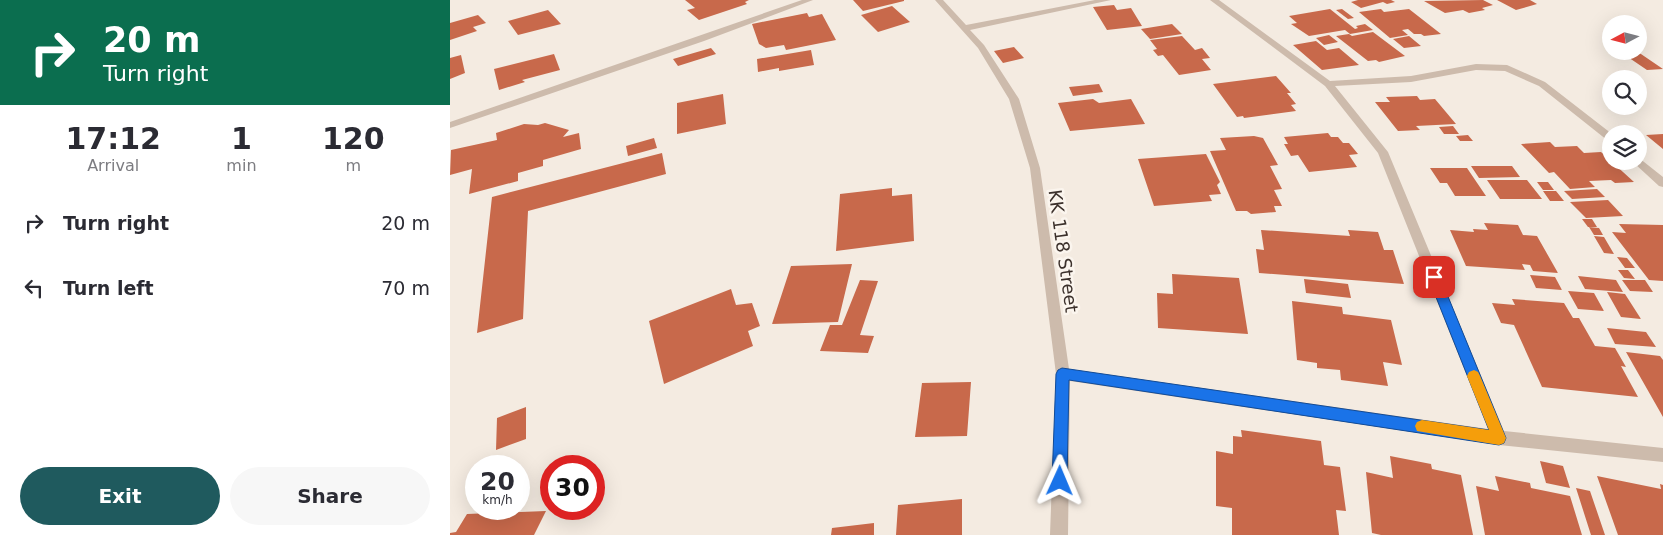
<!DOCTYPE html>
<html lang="en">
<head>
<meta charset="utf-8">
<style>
	:root { --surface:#fff; --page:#f7f7f7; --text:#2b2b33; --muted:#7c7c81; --accent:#1f5a5e }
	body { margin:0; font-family:"DejaVu Sans",sans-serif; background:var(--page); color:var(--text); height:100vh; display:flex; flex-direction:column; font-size:19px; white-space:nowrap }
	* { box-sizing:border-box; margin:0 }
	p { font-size:16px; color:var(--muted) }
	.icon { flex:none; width:28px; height:28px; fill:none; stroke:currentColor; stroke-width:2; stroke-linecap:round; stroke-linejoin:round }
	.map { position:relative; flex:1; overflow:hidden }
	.side { display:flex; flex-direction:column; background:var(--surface); width:450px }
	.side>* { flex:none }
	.guide { background:#0b6e4f; color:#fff; overflow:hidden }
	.needle { width:32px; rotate:263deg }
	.tools { position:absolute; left:1152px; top:15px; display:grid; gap:10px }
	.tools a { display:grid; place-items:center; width:45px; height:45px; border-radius:50%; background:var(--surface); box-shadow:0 5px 20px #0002; font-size:25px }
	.speed { position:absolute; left:15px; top:455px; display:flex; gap:10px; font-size:25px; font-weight:700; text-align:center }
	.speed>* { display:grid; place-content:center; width:65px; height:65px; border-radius:50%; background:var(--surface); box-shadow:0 5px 20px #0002; line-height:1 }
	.speed small { font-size:12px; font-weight:400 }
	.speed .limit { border:8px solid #d22; background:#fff; color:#111 }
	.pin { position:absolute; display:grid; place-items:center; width:42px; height:42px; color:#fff; margin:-21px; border-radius:10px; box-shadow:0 2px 8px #0006 }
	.me { position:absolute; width:55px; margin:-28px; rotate:1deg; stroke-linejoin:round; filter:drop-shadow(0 0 4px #0008) }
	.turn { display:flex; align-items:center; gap:18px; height:105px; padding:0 20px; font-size:22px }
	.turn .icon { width:65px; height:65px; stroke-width:2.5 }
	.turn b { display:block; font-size:35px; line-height:42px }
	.eta { display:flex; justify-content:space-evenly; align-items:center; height:85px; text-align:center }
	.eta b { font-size:30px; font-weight:600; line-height:35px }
	.primary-button { display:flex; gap:10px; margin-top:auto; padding:10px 20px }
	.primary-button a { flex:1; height:58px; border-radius:30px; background:var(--accent); color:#fff; font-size:20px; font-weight:600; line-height:58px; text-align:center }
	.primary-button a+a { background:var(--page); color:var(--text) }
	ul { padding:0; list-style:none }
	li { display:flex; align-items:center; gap:15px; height:65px; padding:0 20px }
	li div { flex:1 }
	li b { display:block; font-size:19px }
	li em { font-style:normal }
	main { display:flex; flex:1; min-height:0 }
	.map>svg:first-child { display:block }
	.building { fill:#c8694b }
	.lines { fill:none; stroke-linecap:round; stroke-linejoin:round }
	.street { fill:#cdbbac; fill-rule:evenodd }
	.route { fill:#1a73e8; stroke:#114b97 }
	.slow { fill:#f59e0b }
	.labels { text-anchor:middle; stroke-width:5; stroke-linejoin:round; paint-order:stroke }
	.street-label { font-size:18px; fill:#3b302b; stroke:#fbf5ee }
</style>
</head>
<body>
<main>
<section class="side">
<div class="guide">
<div class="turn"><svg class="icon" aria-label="right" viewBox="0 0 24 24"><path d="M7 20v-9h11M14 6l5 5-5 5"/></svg><div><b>20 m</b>Turn right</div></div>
</div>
<div class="eta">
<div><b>17:12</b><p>Arrival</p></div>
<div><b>1</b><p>min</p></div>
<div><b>120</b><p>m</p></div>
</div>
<ul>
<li><svg class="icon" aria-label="right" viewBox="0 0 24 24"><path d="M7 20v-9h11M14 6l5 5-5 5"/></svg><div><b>Turn right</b></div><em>20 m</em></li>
<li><svg class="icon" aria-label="left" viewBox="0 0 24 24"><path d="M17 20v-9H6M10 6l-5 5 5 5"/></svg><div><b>Turn left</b></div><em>70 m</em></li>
</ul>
<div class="primary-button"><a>Exit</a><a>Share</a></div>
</section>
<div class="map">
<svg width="1213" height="535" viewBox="0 0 1213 535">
	<rect width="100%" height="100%" fill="#f4ebe1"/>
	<path class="building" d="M235 0H299L295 2 297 4 249 20 237 10 245 8Z
		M403 0H454V1L413 11Z
		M908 0H941L945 2 937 4 933 2 911 8 901 2Z
		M1033 0 1043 5 1032 8 1035 10 1019 13 1013 10 995 13 974 1Z
		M1047 0H1080L1087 4 1066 10Z
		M664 5 667 10 681 8 692 26 657 30 643 7Z
		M442 6 460 22 428 32 411 15Z
		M880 9 905 29 908 28 906 26 915 24 923 30 900 34 895 30 859 36 841 24 847 23 839 16Z
		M892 9 904 18 898 19 886 10Z
		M931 9 934 12 959 9 991 34 974 36 971 34H964L958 29 952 30 958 35 940 38 909 12Z
		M98 10 111 24 68 35 58 21Z
		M357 13 359 17 372 14 386 40 336 50 334 45 316 48 309 44 302 24Z
		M28 15 36 23 23 27 27 31 0 40V23Z
		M722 24 732 34 700 39 691 29Z
		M923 32 955 56 929 62 926 60 918 61 886 36 899 34 902 36Z
		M879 35 888 42 874 45 866 38Z
		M732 36 745 50 752 48 760 58 752 59 761 70 729 75 713 55 708 56 703 50 707 49 700 40Z
		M959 36 971 46 954 48 943 39Z
		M866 41 877 50 889 48 909 65 872 70 843 45Z
		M564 47 574 58 553 63 544 51Z
		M261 48 266 54 228 66 223 59Z
		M361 50 364 65 329 71V68L308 72 307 59Z
		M1188 52 1213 69 1197 70 1172 53Z
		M104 54 110 70 72 80 75 82 49 90 44 69Z
		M11 55 15 73 0 79V58Z
		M826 76 841 93H837L846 104 841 105 846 111 794 118 793 116 787 117 763 84Z
		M649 84 653 92 623 96 619 87Z
		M273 94 276 124 227 134V103Z
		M967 96 970 100 985 99 1006 124 966 126 970 130 948 131 925 102H940L936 97Z
		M643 99 649 103 681 99 695 124 620 131 608 103Z
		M95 123 119 130 113 137 129 133 131 149 93 160V166L68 173V181L19 194 22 169 0 175 1 150 47 140 46 133 74 124 88 125Z
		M1003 126 1009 134H994L989 127Z
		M878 133 881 137H888L893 143H899L908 154 899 155 907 167 859 172 848 155 841 156 834 144H838L834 137Z
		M1213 134V149L1196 135Z
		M1018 135 1023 141H1010L1006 136Z
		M804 136 813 138 828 165 820 166 832 189 824 190 832 206H824L826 212 801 214 797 211H786L760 151 776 150 770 138Z
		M204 138 207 148 178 156 176 146Z
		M1100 142 1105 147 1127 146 1134 153 1151 152 1184 182 1165 183 1161 180 1139 181 1145 187 1120 189 1104 172 1099 173 1071 144Z
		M212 153 216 174 78 211 73 319 27 333 42 197Z
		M756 154 770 182 767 185 771 194 759 195 762 201 704 206 688 159Z
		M1021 166H1062L1070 177 1029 178Z
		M980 168H1017L1036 196H1005L997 183H990Z
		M1037 180H1077L1092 199H1050Z
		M1087 182H1098L1104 190H1093Z
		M442 188V196L462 194 464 241 386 251 390 194Z
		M1147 189 1155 197 1122 199 1114 191Z
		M1093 191H1106L1114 201H1100Z
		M1158 200 1173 216 1136 218 1120 202Z
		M1132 219H1142L1147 227H1138Z
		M1034 223 1068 225 1073 235 1087 236 1108 273 1083 271 1080 265 1072 264 1075 270 1016 266 1000 230 1024 232 1023 229 1038 230Z
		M1169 224 1213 225V281L1199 280 1162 232 1176 233Z
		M1139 227 1149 228 1153 235H1144Z
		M811 230 900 236 898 230 928 232 934 250H943L954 284 809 273 806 249 814 250Z
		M1144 236 1154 237 1164 254 1154 253Z
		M1167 257 1177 258 1185 268H1175Z
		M402 264 388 322 322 324 341 266Z
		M1168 270H1178L1185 279 1174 278Z
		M722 274 789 278 798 334 708 328 707 293 723 294Z
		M1080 275 1105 277 1112 290 1086 288Z
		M1128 276 1166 280 1173 292 1135 289Z
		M854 279 898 284 901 298 856 293Z
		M410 280 428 281 410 335 424 336 418 353 370 351 380 325H392Z
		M1172 280H1195L1203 292 1180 291Z
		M281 289 286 305 302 303 310 326 298 331 303 346 214 384 199 321Z
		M1118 291 1144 293 1154 311 1128 309Z
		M1157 292 1175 294 1191 319 1171 317Z
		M1062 299 1114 303 1123 318H1129L1145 346 1165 348 1176 367 1171 366 1188 397 1092 387 1064 325 1051 323 1042 303 1065 305Z
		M842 301 892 307 893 314 941 320 952 365 933 362 938 386 891 380 890 370 867 368V363L847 360Z
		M1157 328 1196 332 1206 347 1165 344Z
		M1176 352 1210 356 1213 360V417Z
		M521 382 517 436 465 437 472 383Z
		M76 407V439L46 450 47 418Z
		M791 430 871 441 874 465 890 467 896 511 886 510 889 535H782V508L766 506V451L783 454V436L792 437Z
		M940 456 981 464 982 469 1011 475 1023 535H931L922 533 916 472 943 478Z
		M1090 461 1113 466 1120 488 1096 483Z
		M1045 476 1080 483 1081 488 1120 496 1132 535H1035L1026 486 1049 491Z
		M1147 476 1211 489 1210 484 1213 485V535H1168Z
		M1126 488 1140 491 1155 535H1141Z
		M512 499V535H446L448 505Z
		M96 511 84 535H0V533L6 532 17 514Z
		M424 523V535H381L382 528Z"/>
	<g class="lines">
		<path class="street" d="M352 0H363L254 41 0 128V122Z
			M485 0H493L516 25 645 0H661L520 30 534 45 569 99 590 168 619 369 1038 429 928 153 875 86 760 0H769L880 81 961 76 1026 64 1057 65 1095 82 1162 134 1161 141 1157 140 1089 86 1055 71 1026 70 961 82 885 86 938 152 1054 431 1213 448V462L1049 445 620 381 618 535H600L606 374 580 168 559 99 528 48Z
			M1189 158 1213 177V187L1209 186 1184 163 1183 161H1189Z"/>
	</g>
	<path class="route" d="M984 273 990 277 1056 438 1054 443 1049 445 619 380 617 481 615 486 610 488 605 486 602 481 606 374 608 370 612 368 1039 430 978 277Z"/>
	<path class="slow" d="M1024 370 1028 372 1030 376 1056 438 1054 443 1049 445 967 431 965 426 967 422 972 420 1039 430 1017 376 1019 372Z"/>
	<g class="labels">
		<g class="street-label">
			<text transform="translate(613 251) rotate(82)" y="6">KK 118 Street</text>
		</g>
	</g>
</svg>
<div class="tools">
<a><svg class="needle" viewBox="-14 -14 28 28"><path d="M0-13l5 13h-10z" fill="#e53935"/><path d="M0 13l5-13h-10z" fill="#7c7c81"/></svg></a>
<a><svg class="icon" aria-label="search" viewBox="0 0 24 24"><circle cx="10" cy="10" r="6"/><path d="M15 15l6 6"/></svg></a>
<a><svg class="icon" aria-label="layers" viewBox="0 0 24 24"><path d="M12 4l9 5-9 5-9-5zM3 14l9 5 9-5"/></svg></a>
</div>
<div class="speed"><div>20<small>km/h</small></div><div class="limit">30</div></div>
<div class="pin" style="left:984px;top:277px;background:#d93025"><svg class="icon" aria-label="arrive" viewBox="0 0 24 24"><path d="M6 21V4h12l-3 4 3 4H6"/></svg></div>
<svg class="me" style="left:610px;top:481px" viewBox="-20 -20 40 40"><path d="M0-17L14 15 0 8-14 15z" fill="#1a73e8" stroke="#fff" stroke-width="4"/></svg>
</div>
</main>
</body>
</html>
